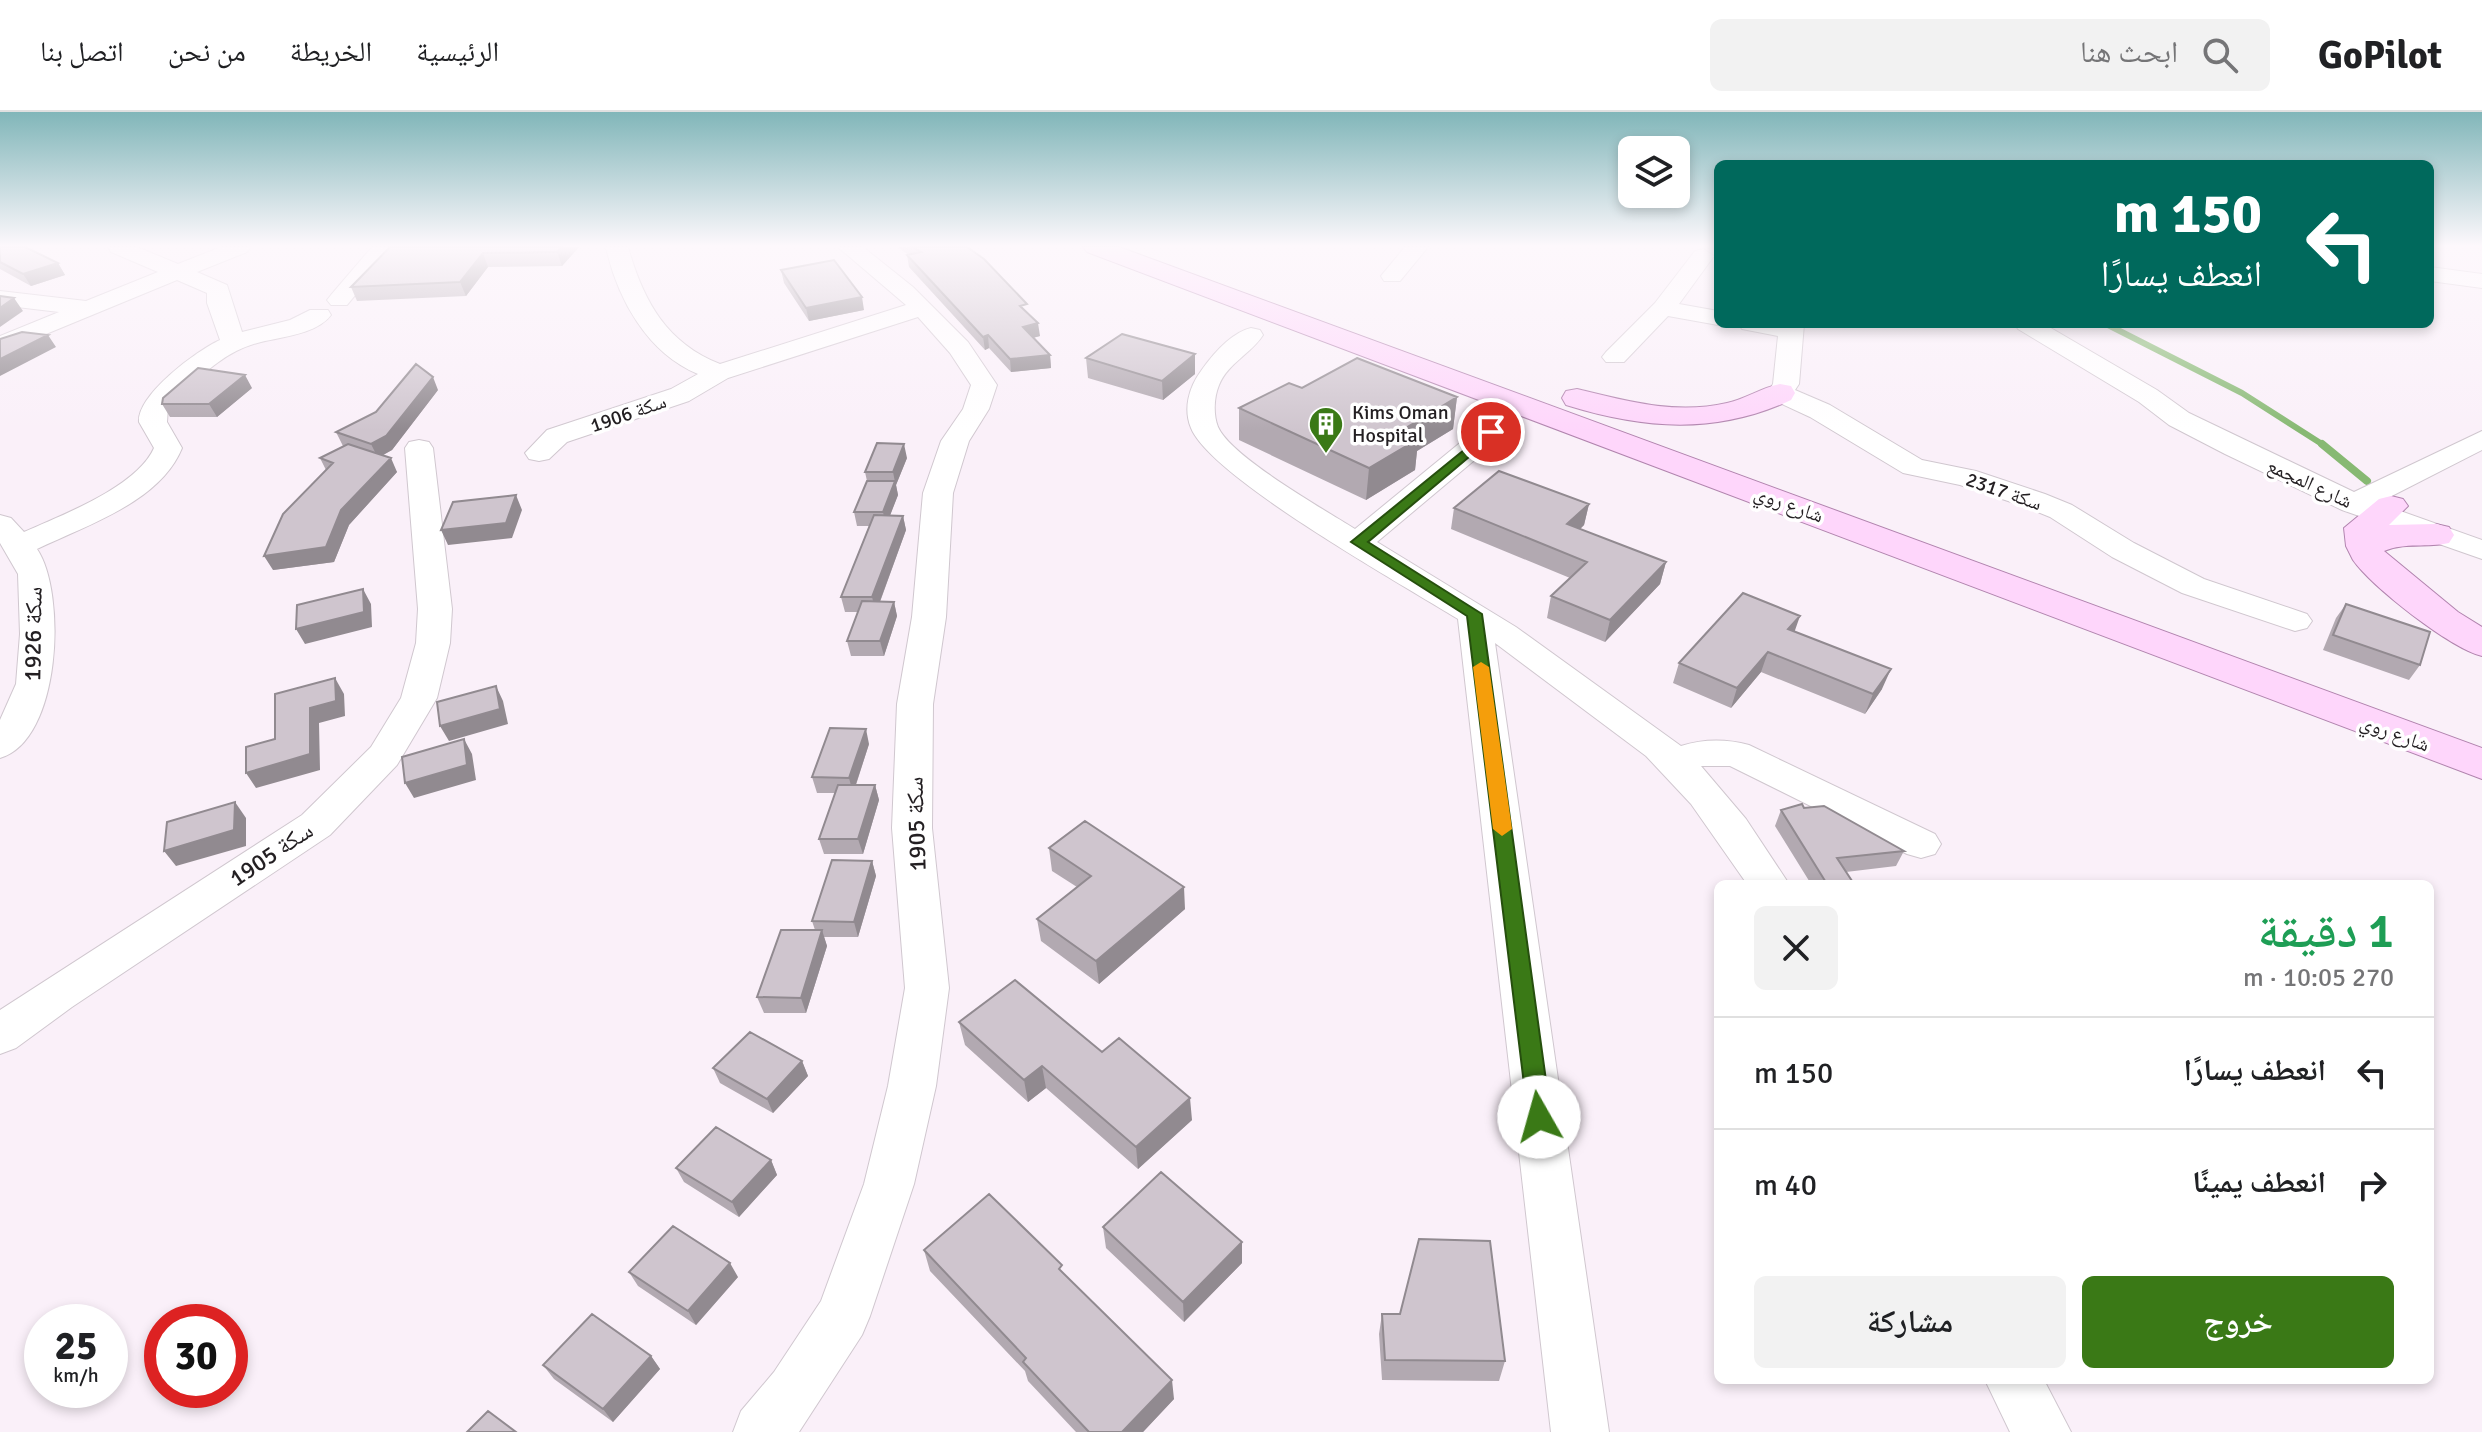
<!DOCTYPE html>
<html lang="ar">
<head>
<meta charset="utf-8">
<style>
	:root { --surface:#fff; --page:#f2f2f2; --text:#202124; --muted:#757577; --line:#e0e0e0; --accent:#3a7916 }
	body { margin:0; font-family:Signika,"Noto Naskh Arabic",sans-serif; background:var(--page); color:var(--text); direction:rtl; height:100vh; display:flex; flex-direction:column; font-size:30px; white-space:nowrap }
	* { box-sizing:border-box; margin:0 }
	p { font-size:26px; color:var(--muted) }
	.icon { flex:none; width:44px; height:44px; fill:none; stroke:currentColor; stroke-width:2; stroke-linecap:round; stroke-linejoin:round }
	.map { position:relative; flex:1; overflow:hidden; direction:ltr }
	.panel { position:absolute; left:1714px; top:768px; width:720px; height:504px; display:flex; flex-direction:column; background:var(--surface); border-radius:12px; box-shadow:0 4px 12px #0003; direction:rtl }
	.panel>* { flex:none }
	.guide { position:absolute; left:1714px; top:48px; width:720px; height:168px; border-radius:12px; box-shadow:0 4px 12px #0003; direction:rtl; background:#00695c; color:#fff; overflow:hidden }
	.buttons { position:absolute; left:1618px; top:24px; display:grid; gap:16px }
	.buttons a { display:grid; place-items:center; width:72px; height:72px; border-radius:12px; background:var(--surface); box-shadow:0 4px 12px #0003; font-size:40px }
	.speed { position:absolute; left:24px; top:1192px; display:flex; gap:16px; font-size:40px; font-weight:700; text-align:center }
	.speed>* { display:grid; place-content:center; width:104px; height:104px; border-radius:50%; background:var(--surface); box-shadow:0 4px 12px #0003; line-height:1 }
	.speed small { font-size:20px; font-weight:400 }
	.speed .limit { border:12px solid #d22; background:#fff; color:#111 }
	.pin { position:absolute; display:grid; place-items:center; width:68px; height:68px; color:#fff; margin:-34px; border:4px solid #fff; border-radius:50%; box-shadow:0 2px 8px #0007 }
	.me { position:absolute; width:88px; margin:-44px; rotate:353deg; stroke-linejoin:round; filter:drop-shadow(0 0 6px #0008) }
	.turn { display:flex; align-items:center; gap:28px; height:168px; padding:0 40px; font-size:36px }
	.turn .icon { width:104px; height:104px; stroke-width:2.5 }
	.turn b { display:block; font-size:56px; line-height:68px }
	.round { display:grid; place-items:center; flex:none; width:84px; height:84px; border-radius:12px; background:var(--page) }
	.overview { display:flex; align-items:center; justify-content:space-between; height:136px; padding:0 40px }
	h1 { font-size:48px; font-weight:600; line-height:60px; color:#1e9e55 }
	.cta { display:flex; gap:16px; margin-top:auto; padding:16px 40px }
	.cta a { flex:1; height:92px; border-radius:12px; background:var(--accent); color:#fff; font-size:32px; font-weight:600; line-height:92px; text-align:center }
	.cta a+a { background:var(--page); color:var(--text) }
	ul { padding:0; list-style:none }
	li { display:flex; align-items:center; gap:24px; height:112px; padding:0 40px; border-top:2px solid var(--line) }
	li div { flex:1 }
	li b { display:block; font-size:30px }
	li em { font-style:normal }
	header { display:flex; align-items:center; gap:48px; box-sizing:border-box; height:112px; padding:0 40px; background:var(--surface); border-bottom:2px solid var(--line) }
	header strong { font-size:38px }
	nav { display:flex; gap:44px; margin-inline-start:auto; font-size:28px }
	.search { width:560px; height:72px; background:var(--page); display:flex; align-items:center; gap:20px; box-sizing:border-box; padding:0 28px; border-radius:12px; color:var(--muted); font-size:30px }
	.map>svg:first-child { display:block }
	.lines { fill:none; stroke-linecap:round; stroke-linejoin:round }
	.stream-far1 { stroke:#87b973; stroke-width:6 }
	.stream { stroke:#87b973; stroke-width:8 }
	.minor-casing { stroke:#d0c7cf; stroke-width:2 }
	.major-casing { stroke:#b184ae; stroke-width:2 }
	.minor { fill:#fff; fill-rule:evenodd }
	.major { fill:#fed6fb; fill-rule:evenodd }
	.wall { fill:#b2a9b1 }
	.shaded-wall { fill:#918a90 }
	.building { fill:#cfc5ce; stroke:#918a90; stroke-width:2 }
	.route { fill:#3a7916; stroke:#264f0e; stroke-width:2 }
	.slow { fill:#f59e0b }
	.labels { text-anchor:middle; stroke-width:7; stroke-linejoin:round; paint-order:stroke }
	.far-poi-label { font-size:20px; fill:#231f22; stroke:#fff; text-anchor:start }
	.far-street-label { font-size:20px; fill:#231f22; stroke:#fff }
	.street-label { font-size:24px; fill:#231f22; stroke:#fff }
</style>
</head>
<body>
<header>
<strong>GoPilot</strong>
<div class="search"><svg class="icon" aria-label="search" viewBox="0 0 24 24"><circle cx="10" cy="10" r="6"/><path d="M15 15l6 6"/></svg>ابحث هنا</div>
<nav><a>الرئيسية</a><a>الخريطة</a><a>من نحن</a><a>اتصل بنا</a></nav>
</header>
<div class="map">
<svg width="2482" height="1320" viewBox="0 0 2482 1320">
	<rect width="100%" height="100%" fill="#faf0f9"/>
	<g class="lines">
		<path class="stream-far1" d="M2106 212 2242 281 2325 334"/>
		<path class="stream" d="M2322 332 2367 369"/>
		<g class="minor-casing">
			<path id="minor" d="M108 135H137L178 152 221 135H250L247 140 197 160 227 173 242 220 290 208 310 198H328L331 203C317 222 282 225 261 230 222 239 196 269 168 295L167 310 182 336C160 390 87 413 37 437 67 481 61 629 0 646V608L16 572 20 522 18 462 0 431V403L11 406 24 420C62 403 137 375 154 336L139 310C137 283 196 239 220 228L207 191V181L177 168 0 241V224L59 200 0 193V179L86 189 158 160 111 140Z
				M372 135H395L347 193H331L327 188 331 183Z
				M606 135H628C643 188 666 231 720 252L906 193 838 135H863L913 175 968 230 997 273 989 297 969 329 953 381 946 505 933 592 932 716 949 876 936 974 914 1072 870 1204 862 1223 799 1320H733L741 1299 774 1260 821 1189 864 1072 888 974 905 876 892 716 897 592 912 505 923 381 941 329 963 297 971 273 950 241 918 205 728 266 689 289 567 330 549 347 539 349 529 347 525 341 547 318 671 277 698 262C647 241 617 186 606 135Z
				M1405 135H1428L1400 169H1384L1381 164Z
				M1703 137 1714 144 1679 192 1718 199V212H1723L1718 213 1668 204 1624 250H1606L1602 245 1606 240 1655 191 1695 139Z
				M2430 155 2482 162V176L2430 169Z
				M1739 212H1804L1799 272 1795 278 1830 293 1922 348 1976 359 2045 382 2072 393 2134 431 2204 467 2307 502 2312 509 2307 516 2295 519 2182 481 2112 445 2050 405 2023 394 1960 373 1903 361 1810 305 1771 287 1767 281 1773 272 1778 224 1742 217Z
				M2015 212H2044L2157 278 2189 301 2354 380 2482 319V338L2378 391 2482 428V447L2342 398 2225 342 2169 313 2139 290 2018 217Z
				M1251 216 1260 218 1263 223C1251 242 1228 251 1219 273 1214 285 1213 302 1218 315 1231 345 1325 398 1355 417L1494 303 1504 301 1514 303 1518 309 1514 315 1377 430 1516 515 1681 634C1703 627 1727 627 1749 633L1935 722 1941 732 1935 742 1921 746 1907 742 1730 654H1701L1746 707 1789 772H1747L1691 692 1646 644 1495 531 1609 1320H1551L1458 507C1405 474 1211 366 1191 316 1183 297 1189 275 1201 259 1213 242 1231 221 1251 216Z
				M419 328 429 330 433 336 452 497 450 531 437 586 397 653 330 723 72 895 16 936 0 942V898L302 703 371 635 401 586 416 531 418 497 405 336 409 330Z
				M1985 1268H2044L2071 1320H2010Z"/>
		</g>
		<g class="major-casing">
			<path id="major" d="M1083 135H1119L2482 636V667L1087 140Z
				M1780 272 1791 274 1795 281 1791 288C1716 323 1643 317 1566 293L1562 286 1566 279 1577 277C1627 289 1675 303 1727 291 1745 287 1761 276 1780 272Z
				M2391 384 2403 387 2408 394 2389 413 2436 412 2449 415 2454 423 2449 431C2427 436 2406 430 2384 439L2458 500 2482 515V544C2450 536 2372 475 2353 448L2346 434 2344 416 2379 387Z"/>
		</g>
		<use href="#minor" class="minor"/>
		<use href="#major" class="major"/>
	</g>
	<path class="wall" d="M0 135 58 151 65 163 31 174 0 157Z
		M390 135H579L562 154 488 155 466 184 357 189 351 175Z
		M897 135H967L1028 201 1040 224 1033 226 1050 243 1051 256 1011 260 989 236 985 238 909 155 907 143H909Z
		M781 158 864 198 809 209 784 171Z
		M1086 246 1195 262 1163 288 1088 266Z
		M252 276 217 305H170L162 292Z
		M1302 276 1457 285 1453 317 1417 339 1415 358 1366 388 1239 328V296Z
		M438 278 392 338 382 343 397 360 349 413 334 450 273 458 326 358 320 346 343 334 336 320Z
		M907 346 896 373 898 383 890 403 903 404 906 418 880 490H894L897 504 884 544H851L847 529 858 500H845L841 485 869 414H857L854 400 867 369 865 360Z
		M1589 392 1584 413 1580 417 1666 450 1660 472 1605 530 1547 506 1551 484 1570 466 1451 417 1454 396Z
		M2346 492 2420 553 2409 568 2323 538 2336 506Z
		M1794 520 1882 577 1865 602 1761 560 1731 596 1673 571 1679 551Z
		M869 632 856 673H875L879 688 863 742H824L819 727 835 681H817L812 665Z
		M1804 696 1904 739 1896 754 1846 760 1854 772H1811L1775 714 1781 698Z
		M1049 736 1185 797 1099 872 1041 829 1037 807 1077 775 1052 759Z
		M872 749 876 764 858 825H824L827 834 806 901H764L757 885 815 818 812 809Z
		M959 910 1102 940 1192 1008 1138 1057 1046 976 1028 990 965 933Z
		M802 949 808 964 773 1001 720 971 713 956Z
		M771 1048 777 1063 739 1105 684 1070 676 1056Z
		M1103 1115 1242 1130V1151L1184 1210 1106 1136Z
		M924 1138 1064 1162 1174 1287 1143 1320H1076L1028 1269 1025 1259 930 1159Z
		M629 1160 738 1165 696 1213 638 1174Z
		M1382 1202 1505 1249 1499 1269 1382 1268 1379 1222Z
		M651 1244 660 1257 613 1310 554 1267 543 1253Z"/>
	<path class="shaded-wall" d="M562 135H579L562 154 557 140Z
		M483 141 488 155 466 184 460 170Z
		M58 151 65 163 31 174 23 162Z
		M862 185 864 198 809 209 806 196Z
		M14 186 23 199 0 215V196Z
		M1038 211 1040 224 1024 228 1023 215Z
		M48 223 56 235 0 264V247Z
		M988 223 989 236 985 238 983 225Z
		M1195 242V262L1163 288 1162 269Z
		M1050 243 1051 256 1011 260 1010 247Z
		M245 263 252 276 217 305 209 292Z
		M433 265 438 278 392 338 378 346 371 332Z
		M1457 285 1453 317 1417 339 1415 358 1366 388 1369 356 1401 319Z
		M904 332 907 346 896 373 898 383 886 414 883 400 895 370 893 360Z
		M391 346 397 360 349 413 334 450 273 458 264 444 341 398Z
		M516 383 522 398 512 426 448 433 441 418Z
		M1589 392 1584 413 1563 434 1567 412Z
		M903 404 906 418 876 500 872 485Z
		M1666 450 1660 472 1605 530 1610 508Z
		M363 477 371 492 372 515 305 532 296 517Z
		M894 490 897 504 884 544 880 529Z
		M1800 504 1793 524 1788 517Z
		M1768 540 1761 560 1731 596 1737 576Z
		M1891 557 1882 577 1865 602 1873 582Z
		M335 566 344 582 345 604 319 611 320 658 256 676 246 661Z
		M496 574 503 589 508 612 449 629 440 614Z
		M866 617 869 632 853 681 849 666Z
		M464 627 472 642 476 668 414 686 405 671Z
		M875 673 879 688 863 742 858 727Z
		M235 690 246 706V734L176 754 164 739Z
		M872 749 876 764 858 825 854 810Z
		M1184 775 1185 797 1099 872 1096 849Z
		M822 818 827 834 806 901 801 886Z
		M802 949 808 964 773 1001 767 987Z
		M1042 954 1046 976 1028 990 1024 968Z
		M1190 986 1192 1008 1138 1057 1136 1035Z
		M771 1048 777 1063 739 1105 732 1090Z
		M1242 1130V1151L1184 1210 1183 1190Z
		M730 1151 738 1165 696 1213 688 1199Z
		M651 1244 660 1257 613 1310 603 1297Z
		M1172 1268 1174 1287 1143 1320H1122Z"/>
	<path class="building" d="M0 135H25L58 151 23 162 0 150Z
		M390 135H562L557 140 483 141 460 170 351 175Z
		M913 135H967L984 147 1027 192 1020 194 1038 211 1023 215 1050 243 1010 247 988 223 983 225 907 143 921 140Z
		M834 148 862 185 806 196 781 158Z
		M0 184 14 186 0 196Z
		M22 220 48 223 0 247V227Z
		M1122 222 1195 242 1162 269 1086 246Z
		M1357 246 1457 285 1401 319 1418 327 1369 356 1239 296 1289 271 1302 276Z
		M416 252 433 265 386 324 371 332 336 320 376 300Z
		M198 256 245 263 209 292H162L163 286Z
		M877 331 904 332 893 360H865Z
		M348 332 391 346 341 398 326 435 264 444 283 402 333 351 320 346Z
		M1499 359 1589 392 1567 412 1666 450 1610 508 1551 484 1587 450 1454 396Z
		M867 369H895L883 400H854Z
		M516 383 506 411 441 418 453 390Z
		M874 403 903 404 872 485H841Z
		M363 477 364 500 296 517 297 493Z
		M1743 481 1800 504 1788 517 1891 557 1873 582 1768 540 1737 576 1679 551Z
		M862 489 894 490 880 529H847Z
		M2346 492 2430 520 2420 553 2333 523Z
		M335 566 336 589 310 596V642L246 661V635L275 627V582Z
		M496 574 500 597 440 614 437 590Z
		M830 616 866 617 849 666 812 665Z
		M464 627 467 653 405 671 402 645Z
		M838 673H875L858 727H819Z
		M235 690 234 718 164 739 167 710Z
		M1802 692 1804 696 1824 694 1904 739 1837 746 1854 772H1827L1781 698Z
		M1085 709 1184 775 1096 849 1037 807 1091 764 1049 736Z
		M832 748 872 749 854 810 812 809Z
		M781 818H822L801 886 757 885Z
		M1015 868 1102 940 1119 926 1190 986 1136 1035 1042 954 1024 968 959 910Z
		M750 920 802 949 767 987 713 956Z
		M716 1015 771 1048 732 1090 676 1056Z
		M1161 1060 1242 1130 1183 1190 1103 1115Z
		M989 1082 1062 1153 1059 1157 1172 1268 1122 1320H1089L1023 1250 1026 1246 924 1138Z
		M673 1114 730 1151 688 1199 629 1160Z
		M1419 1127 1490 1129 1505 1249 1385 1248 1382 1202H1400Z
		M592 1202 651 1244 603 1297 543 1253Z
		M488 1299 516 1320H467Z"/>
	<linearGradient id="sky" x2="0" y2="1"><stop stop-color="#81b6b9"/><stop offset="0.42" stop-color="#fdf8fc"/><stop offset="1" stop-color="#fdf8fc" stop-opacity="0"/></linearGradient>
	<rect width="2482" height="319" fill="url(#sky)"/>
	<path class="route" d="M1491 316 1497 320 1495 323 1368 430 1482 502 1551 1005 1548 1013 1539 1016 1531 1013 1528 1005 1467 504 1351 430Z"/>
	<path class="slow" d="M1481 550 1489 555 1512 717 1502 724 1493 717 1473 555Z"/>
	<defs>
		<g id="building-pin" transform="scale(1.8)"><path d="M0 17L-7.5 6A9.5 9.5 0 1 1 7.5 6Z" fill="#3a7916" stroke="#fff"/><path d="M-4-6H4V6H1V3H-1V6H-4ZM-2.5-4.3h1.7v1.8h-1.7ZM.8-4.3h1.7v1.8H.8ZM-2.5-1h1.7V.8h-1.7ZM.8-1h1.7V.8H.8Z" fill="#fff"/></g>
	</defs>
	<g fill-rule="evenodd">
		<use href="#building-pin" x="1326" y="312"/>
	</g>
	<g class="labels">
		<g class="far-poi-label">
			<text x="1352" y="307">Kims Oman<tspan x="1352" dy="23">Hospital</tspan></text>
		</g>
		<g class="far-street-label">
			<text transform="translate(628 301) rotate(-19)" y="7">سكة 1906</text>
			<text transform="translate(2310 371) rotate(25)" y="7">شارع المجمع</text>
			<text transform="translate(2004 379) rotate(19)" y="7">سكة 2317</text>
			<text transform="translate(1789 392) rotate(20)" y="7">شارع روي</text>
			<text transform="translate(2395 621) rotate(20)" y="7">شارع روي</text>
		</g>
		<g class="street-label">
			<text transform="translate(33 522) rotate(-89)" y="8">سكة 1926</text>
			<text transform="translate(916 712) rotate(-92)" y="8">سكة 1905</text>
			<text transform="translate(271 742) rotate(-34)" y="8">سكة 1905</text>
		</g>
	</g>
</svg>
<div class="buttons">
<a><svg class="icon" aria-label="layers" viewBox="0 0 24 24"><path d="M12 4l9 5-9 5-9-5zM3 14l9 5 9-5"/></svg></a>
</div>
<div class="speed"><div>25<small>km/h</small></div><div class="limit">30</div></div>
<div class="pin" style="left:1491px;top:320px;background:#d93025"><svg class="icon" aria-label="arrive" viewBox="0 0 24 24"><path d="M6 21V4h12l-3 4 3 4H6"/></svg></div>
<svg class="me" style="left:1539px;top:1005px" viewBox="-20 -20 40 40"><circle r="19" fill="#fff"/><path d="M0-13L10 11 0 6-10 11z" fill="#3a7916"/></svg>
<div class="guide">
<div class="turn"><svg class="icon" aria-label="left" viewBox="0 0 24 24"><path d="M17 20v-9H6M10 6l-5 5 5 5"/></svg><div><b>150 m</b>انعطف يسارًا</div></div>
</div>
<section class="panel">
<div class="overview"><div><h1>1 دقيقة</h1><p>270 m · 10:05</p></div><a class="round"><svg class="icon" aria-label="close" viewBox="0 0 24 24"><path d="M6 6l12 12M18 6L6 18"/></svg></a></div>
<ul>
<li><svg class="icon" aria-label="left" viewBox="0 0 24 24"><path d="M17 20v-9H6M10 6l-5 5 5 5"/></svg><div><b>انعطف يسارًا</b></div><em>150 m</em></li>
<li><svg class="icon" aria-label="right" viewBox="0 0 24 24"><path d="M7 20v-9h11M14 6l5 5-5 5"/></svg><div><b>انعطف يمينًا</b></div><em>40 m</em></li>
</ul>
<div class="cta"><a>خروج</a><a>مشاركة</a></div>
</section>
</div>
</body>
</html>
